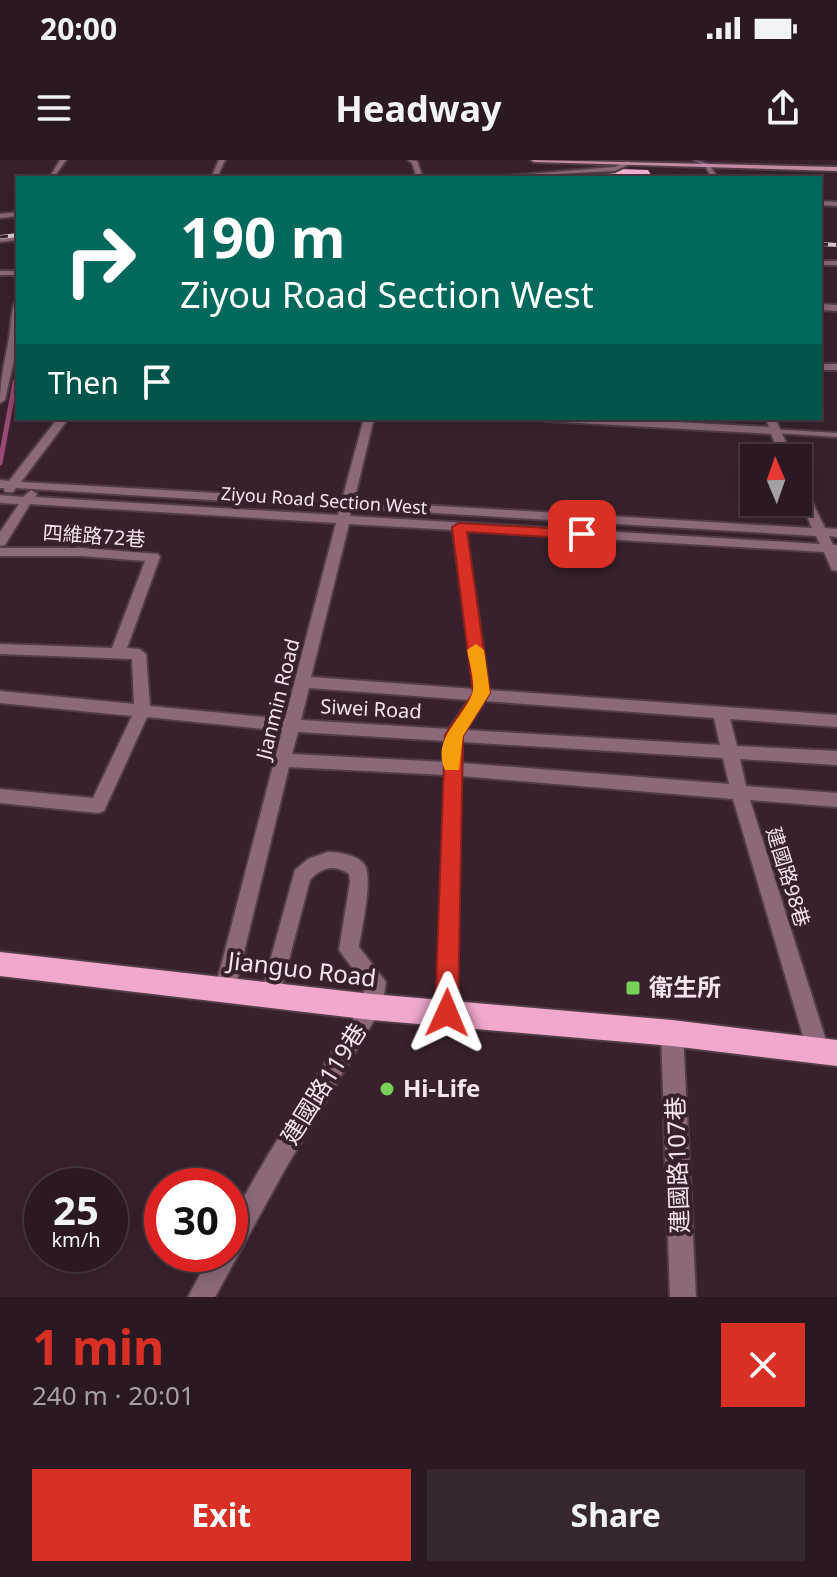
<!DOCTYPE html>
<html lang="en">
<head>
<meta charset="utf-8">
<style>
	:root { --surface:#2a1922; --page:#36262f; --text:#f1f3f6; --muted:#a5a0a5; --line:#463840; --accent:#d93025 }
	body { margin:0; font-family:"Noto Sans","Noto Sans TC",sans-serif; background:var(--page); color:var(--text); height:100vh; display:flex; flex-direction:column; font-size:30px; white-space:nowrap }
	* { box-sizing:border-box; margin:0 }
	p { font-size:26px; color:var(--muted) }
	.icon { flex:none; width:44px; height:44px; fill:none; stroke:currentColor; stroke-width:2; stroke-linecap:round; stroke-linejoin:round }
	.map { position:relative; height:1137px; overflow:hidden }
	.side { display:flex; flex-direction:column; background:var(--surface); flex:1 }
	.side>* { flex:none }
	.top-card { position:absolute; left:16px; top:16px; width:806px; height:244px; border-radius:0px; box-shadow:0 4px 20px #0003,0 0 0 2px var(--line); background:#00695c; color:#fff; overflow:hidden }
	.needle { width:52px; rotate:358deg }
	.tools { position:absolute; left:740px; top:284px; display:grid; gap:16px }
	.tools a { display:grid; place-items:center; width:72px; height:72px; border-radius:0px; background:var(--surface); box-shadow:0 4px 20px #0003,0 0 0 2px var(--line); font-size:40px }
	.speed { position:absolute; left:24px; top:1008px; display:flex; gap:16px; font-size:40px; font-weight:700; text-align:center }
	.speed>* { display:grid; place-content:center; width:104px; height:104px; border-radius:50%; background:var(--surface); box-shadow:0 4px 20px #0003,0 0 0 2px var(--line); line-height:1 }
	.speed small { font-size:20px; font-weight:400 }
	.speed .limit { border:12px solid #d22; background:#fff; color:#111 }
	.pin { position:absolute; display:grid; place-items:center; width:68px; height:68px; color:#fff; margin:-34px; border-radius:16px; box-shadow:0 4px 12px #0006 }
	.me { position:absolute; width:88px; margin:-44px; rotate:1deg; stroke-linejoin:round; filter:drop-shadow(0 0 6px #0008) }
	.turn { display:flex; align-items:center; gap:28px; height:168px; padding:0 32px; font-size:36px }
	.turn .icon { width:104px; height:104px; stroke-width:2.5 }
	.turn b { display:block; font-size:56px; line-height:68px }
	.then { display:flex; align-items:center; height:76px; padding:0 32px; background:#0003; gap:16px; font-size:30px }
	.round { display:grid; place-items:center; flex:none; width:84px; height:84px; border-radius:0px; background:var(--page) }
	.headline { display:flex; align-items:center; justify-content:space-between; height:136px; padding:0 32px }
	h1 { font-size:48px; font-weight:700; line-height:60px; color:var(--accent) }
	.cta { display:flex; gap:16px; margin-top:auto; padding:16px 32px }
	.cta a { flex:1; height:92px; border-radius:0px; background:var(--accent); color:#fff; font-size:32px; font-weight:700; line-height:92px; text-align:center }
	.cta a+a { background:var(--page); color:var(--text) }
	.status { display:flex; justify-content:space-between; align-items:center; height:56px; padding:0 40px; background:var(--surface); direction:ltr }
	.status svg { height:22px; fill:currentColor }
	header { display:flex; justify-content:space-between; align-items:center; height:104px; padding:0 32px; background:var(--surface); font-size:36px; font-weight:700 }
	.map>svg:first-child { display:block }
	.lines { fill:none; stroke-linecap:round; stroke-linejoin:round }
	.stream-far1 { stroke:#984b75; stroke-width:4 }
	.stream { stroke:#984b75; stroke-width:5 }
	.building { fill:#fbb5d7 }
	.lane-casing { stroke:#523c48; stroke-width:4 }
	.street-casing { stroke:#523c48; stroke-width:4 }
	.secondary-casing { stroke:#523c48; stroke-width:4 }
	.primary-casing { stroke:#523c48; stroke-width:4 }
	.lane { fill:#8c697a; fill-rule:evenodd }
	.street { fill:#8c697a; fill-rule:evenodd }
	.secondary { fill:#c58ca8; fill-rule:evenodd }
	.primary { fill:#f1a8cc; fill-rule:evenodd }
	.rail-casing { stroke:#deced5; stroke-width:4 }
	.rail { stroke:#38212d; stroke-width:3; stroke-dasharray:8; stroke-linecap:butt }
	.route { fill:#d93025; stroke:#8d1f18; stroke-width:2 }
	.slow { fill:#f59e0b }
	.poi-dot { fill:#79d157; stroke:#38212d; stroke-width:3 }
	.labels { text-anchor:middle; stroke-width:8; stroke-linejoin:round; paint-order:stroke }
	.far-street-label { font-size:18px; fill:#f5e5ec; stroke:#38212d }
	.street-label { font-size:20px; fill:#f5e5ec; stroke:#38212d }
	.near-street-label { font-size:24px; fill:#f5e5ec; stroke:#38212d }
	.near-poi-label { font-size:24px; font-weight:bold; fill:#f5e5ec; stroke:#38212d; text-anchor:start }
</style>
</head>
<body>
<div class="status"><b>20:00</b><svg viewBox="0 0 49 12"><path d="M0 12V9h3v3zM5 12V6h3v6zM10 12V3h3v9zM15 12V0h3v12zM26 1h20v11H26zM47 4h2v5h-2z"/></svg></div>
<header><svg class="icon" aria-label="menu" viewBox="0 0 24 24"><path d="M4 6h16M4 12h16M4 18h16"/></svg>Headway<svg class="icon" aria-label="share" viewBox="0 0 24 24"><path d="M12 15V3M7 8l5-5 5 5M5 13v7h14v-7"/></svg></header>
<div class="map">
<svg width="837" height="1137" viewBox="0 0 837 1137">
	<rect width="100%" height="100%" fill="#38212d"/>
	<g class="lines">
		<path class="stream-far1" d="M15 224 18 207"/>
		<path class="stream" d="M0 303 15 222"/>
	</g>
	<path class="building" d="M620 9 648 10 653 18H617V14L605 13Z"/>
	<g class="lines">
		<g class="lane-casing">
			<path id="lane" d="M18 76V80L0 82V78Z
				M772 269 837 273V277L775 273 771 271Z"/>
		</g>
		<g class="street-casing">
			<path id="street" d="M60 0H66L54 17H50Z
				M219 0H225L217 18H211Z
				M408 0 417 1 423 18H417L412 3Z
				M694 0 709 4 718 18H712L705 6Z
				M628 1 630 4 615 11 480 18 614 7Z
				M820 41 837 42V46L820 45Z
				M18 52V56L0 58V54Z
				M820 101H837V105H820Z
				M0 111H18V115H0Z
				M18 141V183L5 240 0 243C0 222 4 204 8 184 11 170 10 157 14 144Z
				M820 144 837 145V151L820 150Z
				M820 204H837V210H820Z
				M58 258H69L21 322 342 340 364 258H374L354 341 812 368 798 337V320L802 321 825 368 837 369V377L829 376 833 385H837V411L832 410 824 392 466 371 489 530 837 555V567L730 559 737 586 837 591V605L740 599 746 626 837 633V647L750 640 830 893 827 901 819 904 811 901 808 893 733 639 461 616 457 853 454 860 447 863 440 860 437 853 445 615 289 607 235 829 232 836 225 839 218 836 215 829 282 571 147 557 104 651 98 653 0 643V629L93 638 132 556 0 543V531L134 544 132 499 0 494V484L112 488 145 401 82 396H0V388H82L158 394 160 397 127 488 139 489 146 494 150 546 285 559 336 363 30 344 5 385 0 386V372L19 344 0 343V335L23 337 31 330 37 334 35 337 338 355 340 348 16 328 13 332H5L4 328H0V320L9 321ZM352 348 816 376 820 384 350 356ZM349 364 453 370 474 529 311 517ZM309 528 469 540 449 569 301 560ZM485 541 714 558 720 585 466 570ZM298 572 446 581 445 602 292 594ZM462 582 723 598 729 624 462 603Z
				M540 258H602L769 267 765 258H775L793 298H781L771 274 545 261Z
				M328 692C339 692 357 695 364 704 374 716 361 771 359 787L386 822 382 847 284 1011 215 1137H188L211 1094H230V1061L268 995 362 844 365 825 339 790 350 722 349 714C334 704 322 707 310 720L278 841 271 844 264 841 261 834 295 710 308 699Z
				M672 862 679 866 683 873 696 1137H670L661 873 665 866Z"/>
		</g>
		<g class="secondary-casing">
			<path id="secondary" d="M531 0 837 7V11L534 2Z"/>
		</g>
		<g class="primary-casing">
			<path id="primary" d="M0 792 372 834 672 860 837 880V906L672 886 372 860 0 816Z"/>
		</g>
		<use href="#lane" class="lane"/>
		<use href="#street" class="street"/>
		<use href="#secondary" class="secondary"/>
		<use href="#primary" class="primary"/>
		<g class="rail-casing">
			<path id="rail" d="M0 77 18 75
				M820 84 837 85"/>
		</g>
		<use href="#rail" class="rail"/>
	</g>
	<path class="route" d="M459 363 582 370 589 374 582 379 467 372 490 533 463 576 458 853 455 861 447 864 438 861 435 853 445 575 473 533 452 367Z"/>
	<path class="slow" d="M476 484 484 490 490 533 463 576 459 610H445C431 579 463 559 472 534 476 523 469 502 467 490Z"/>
	<g class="poi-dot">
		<rect x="625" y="820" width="16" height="16" rx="4"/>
		<circle cx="387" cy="929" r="8"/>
	</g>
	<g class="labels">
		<g class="far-street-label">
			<text transform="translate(324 341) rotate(4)" y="6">Ziyou Road Section West</text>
		</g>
		<g class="street-label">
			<text transform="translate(94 376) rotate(4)" y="7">四維路72巷</text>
			<text transform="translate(278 539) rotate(-76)" y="7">Jianmin Road</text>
			<text transform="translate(371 549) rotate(3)" y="7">Siwei Road</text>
			<text transform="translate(788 717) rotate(73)" y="7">建國路98巷</text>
		</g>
		<g class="near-street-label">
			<text transform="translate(302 810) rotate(7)" y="8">Jianguo Road</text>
			<text transform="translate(324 924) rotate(-58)" y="8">建國路119巷</text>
			<text transform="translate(678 1005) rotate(-92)" y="8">建國路107巷</text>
		</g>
		<g class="near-poi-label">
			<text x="649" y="836">衛生所</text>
			<text x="403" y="937">Hi-Life</text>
		</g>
	</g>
</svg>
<div class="tools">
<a><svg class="needle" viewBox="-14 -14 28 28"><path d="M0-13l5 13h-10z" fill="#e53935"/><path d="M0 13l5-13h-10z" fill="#a5a0a5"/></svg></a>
</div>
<div class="speed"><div>25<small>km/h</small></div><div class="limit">30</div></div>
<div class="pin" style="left:582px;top:374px;background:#d93025"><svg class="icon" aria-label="arrive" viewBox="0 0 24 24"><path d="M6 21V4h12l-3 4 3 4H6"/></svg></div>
<svg class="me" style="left:447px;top:853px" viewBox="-20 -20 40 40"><path d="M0-17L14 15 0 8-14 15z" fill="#d93025" stroke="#fff" stroke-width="4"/></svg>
<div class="top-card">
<div class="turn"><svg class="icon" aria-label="right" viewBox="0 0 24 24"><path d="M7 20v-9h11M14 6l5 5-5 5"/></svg><div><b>190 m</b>Ziyou Road Section West</div></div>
<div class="then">Then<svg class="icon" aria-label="arrive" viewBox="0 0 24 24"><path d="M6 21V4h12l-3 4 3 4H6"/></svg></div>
</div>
</div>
<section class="side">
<div class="headline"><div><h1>1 min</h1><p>240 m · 20:01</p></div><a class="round" style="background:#d93025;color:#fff"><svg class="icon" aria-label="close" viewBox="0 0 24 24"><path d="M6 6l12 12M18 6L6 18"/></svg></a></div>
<div class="cta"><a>Exit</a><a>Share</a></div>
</section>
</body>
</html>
